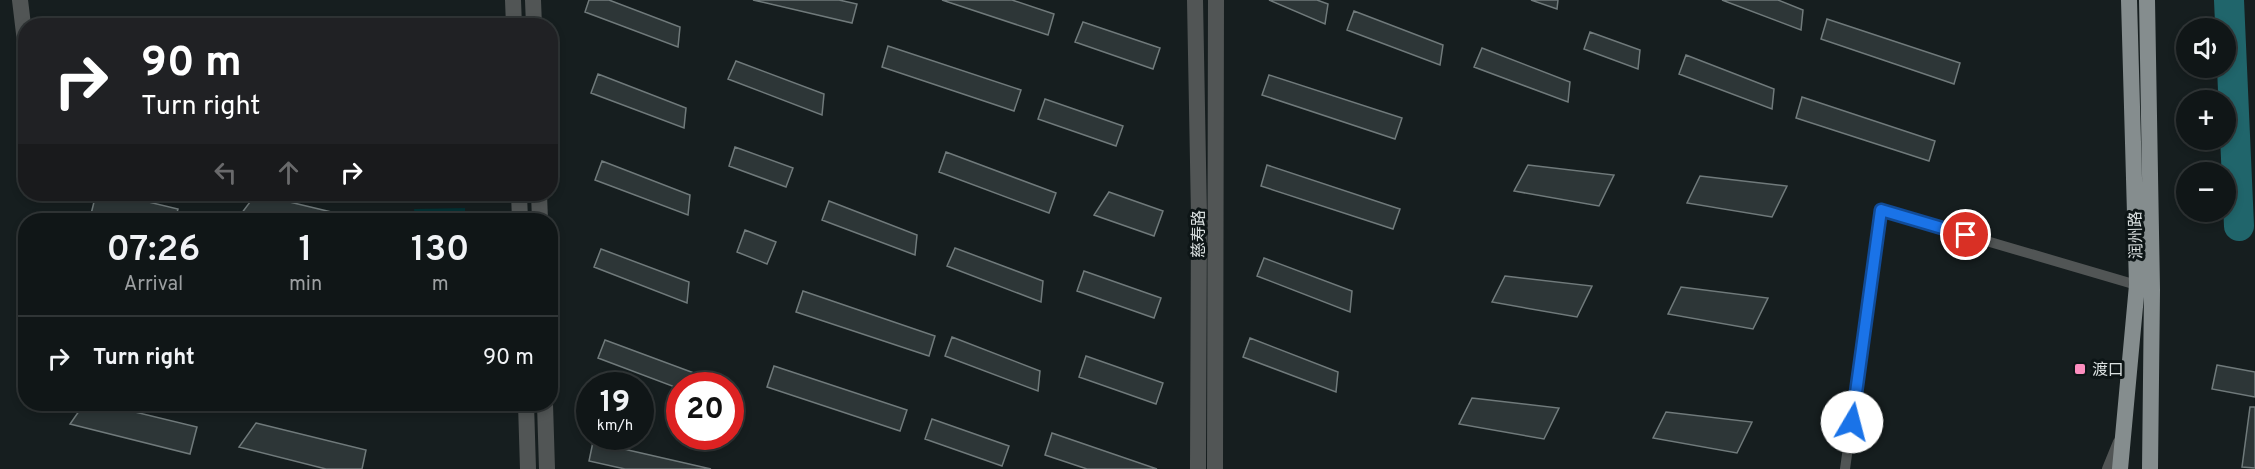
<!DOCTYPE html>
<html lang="en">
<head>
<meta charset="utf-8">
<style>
	:root { --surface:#101617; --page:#1e2324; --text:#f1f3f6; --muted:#9c9fa1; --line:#303536 }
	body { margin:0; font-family:Overpass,"Noto Sans SC",sans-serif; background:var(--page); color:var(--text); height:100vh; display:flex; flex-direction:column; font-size:22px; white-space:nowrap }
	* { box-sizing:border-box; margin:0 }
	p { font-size:20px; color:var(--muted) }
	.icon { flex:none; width:33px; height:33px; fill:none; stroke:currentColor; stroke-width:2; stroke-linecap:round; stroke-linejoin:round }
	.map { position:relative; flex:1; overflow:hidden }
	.drawer { position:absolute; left:18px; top:213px; width:540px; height:198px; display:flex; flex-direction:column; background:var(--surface); border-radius:24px; box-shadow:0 3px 9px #0003,0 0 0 2px var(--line) }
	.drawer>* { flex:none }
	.top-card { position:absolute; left:18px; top:18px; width:540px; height:183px; border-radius:24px; box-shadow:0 3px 9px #0003,0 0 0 2px var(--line); background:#202124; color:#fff; overflow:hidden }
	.tools { position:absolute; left:2176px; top:18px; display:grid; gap:12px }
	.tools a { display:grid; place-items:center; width:60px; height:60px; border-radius:50%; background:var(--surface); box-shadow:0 3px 9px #0003,0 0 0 2px var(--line); font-size:30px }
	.speed { position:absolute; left:576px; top:372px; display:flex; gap:12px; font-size:30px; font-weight:700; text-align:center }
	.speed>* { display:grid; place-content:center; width:78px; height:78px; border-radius:50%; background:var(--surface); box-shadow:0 3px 9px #0003,0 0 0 2px var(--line); line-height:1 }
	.speed small { font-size:15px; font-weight:400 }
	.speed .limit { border:9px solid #d22; background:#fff; color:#111 }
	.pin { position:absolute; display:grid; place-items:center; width:51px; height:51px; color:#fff; margin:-26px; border:3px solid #fff; border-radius:50%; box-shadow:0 2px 6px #0007 }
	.me { position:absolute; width:66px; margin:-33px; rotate:8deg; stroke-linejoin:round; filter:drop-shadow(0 0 4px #0008) }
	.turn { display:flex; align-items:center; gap:21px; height:126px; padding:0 24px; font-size:27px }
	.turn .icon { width:78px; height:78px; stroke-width:2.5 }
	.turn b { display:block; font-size:42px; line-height:51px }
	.lanes { display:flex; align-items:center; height:57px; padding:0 24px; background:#0003; justify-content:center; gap:30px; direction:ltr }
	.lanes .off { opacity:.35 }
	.eta { display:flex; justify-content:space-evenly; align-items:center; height:102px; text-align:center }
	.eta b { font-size:36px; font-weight:600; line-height:42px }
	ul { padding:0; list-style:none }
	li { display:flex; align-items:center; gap:18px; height:84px; padding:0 24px; border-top:2px solid var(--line) }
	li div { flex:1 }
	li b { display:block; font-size:22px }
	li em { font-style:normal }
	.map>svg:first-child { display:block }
	.green { fill:#053134 }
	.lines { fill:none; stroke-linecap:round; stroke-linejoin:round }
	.river { stroke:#20656b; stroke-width:30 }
	.building { fill:#2d3637; stroke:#707a7b; stroke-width:1.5 }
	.service { stroke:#515555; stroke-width:10 }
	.minor { stroke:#515555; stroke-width:16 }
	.tertiary { stroke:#515555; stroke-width:16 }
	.primary { stroke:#858d8e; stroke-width:16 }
	.route-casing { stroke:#114b97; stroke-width:15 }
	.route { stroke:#1a73e8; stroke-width:10 }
	.poi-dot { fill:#fd8ebf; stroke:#0d1516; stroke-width:2 }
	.labels { text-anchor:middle; stroke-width:6; stroke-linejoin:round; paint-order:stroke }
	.street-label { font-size:16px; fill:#dae0e0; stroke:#0d1516 }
	.poi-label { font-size:16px; fill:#dae0e0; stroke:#0d1516; text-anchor:start }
</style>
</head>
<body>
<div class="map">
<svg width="2255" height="469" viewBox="0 0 2255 469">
	<rect width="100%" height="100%" fill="#161e1f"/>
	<path class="green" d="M465 208V220H415L414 209Z"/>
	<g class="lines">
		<path class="river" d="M2229 0 2239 226"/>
	</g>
	<path class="building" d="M589 0H609L680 27 678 47 585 12Z
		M753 0H839L857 4 852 23Z
		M942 0H1012L1054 14 1048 35Z
		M1269 0H1317L1328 4 1325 24Z
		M1531 0H1558L1557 9Z
		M1722 0H1778L1803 10 1801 30Z
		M1354 11 1443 45 1440 65 1347 30Z
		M1827 19 1960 63 1954 84 1821 39Z
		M1083 22 1160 48 1153 69 1075 42Z
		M1590 32 1640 50 1638 69 1584 49Z
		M888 46 1021 90 1014 111 882 67Z
		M1482 48 1570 82 1568 102 1474 67Z
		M1686 55 1774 89 1772 109 1679 74Z
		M736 61 824 94 822 115 728 79Z
		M598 74 686 108 684 128 591 93Z
		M1269 75 1402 118 1395 139 1262 95Z
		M1802 97 1935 141 1929 161 1796 118Z
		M1045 99 1123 126 1116 146 1038 119Z
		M735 147 793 168 786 187 729 166Z
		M946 152 1056 193 1049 213 939 172Z
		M602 161 690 195 688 215 595 180Z
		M1267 165 1400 209 1393 229 1261 186Z
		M1528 165 1614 175 1599 206 1514 191Z
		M1700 176 1787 186 1772 217 1687 203Z
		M1109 192 1163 211 1154 236 1094 215Z
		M96 194H115L178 209 175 220H98L90 218Z
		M256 194 365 220H248L238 218Z
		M829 201 917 235 915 255 822 220Z
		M745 230 776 242 767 264 737 252Z
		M955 248 1043 281 1041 302 947 266Z
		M601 249 689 282 687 303 594 267Z
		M1264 258 1352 291 1350 312 1257 276Z
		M1084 271 1161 298 1154 318 1077 291Z
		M1505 276 1592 286 1577 317 1492 302Z
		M1681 287 1768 298 1753 329 1668 314Z
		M803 291 935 336 929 356 796 312Z
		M952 337 1040 371 1038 391 945 356Z
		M1250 338 1338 372 1336 392 1243 357Z
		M605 340 694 373 692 386H680V389L598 358Z
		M1086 356 1163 383 1156 404 1079 377Z
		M2217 365 2255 372V397L2212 389Z
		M774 366 907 410 900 431 767 387Z
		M1472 398 1559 408 1544 439 1459 424Z
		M84 404H102L197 427 190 454 70 424Z
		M2250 407H2255V468L2242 467Z
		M1666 412 1752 422 1737 453 1653 438Z
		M932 419 1009 446 1002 466 925 439Z
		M256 423 366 450 362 469H326L239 447Z
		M1052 433 1157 469H1087L1045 455Z
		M593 442 711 469H625L589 461Z"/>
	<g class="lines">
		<path class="service" d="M1845 469 1881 210 2140 286
			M2107 469 2118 442"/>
		<path class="minor" d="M20 0 26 50"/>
		<path class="tertiary" d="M513 0 514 26
			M533 0 534 26
			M1195 0 1199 216 1198 469
			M519 194 520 220
			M539 194 540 220
			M526 404 528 469
			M545 404 547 469
			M1215 469 1216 0"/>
		<path class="primary" d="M2147 0 2152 290 2150 469
			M2120 469 2137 285 2129 0"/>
	</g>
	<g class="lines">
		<g class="route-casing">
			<path id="route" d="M1852 422 1881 210 1966 235"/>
		</g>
		<use href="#route" class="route"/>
	</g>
	<rect class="poi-dot" x="2074" y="363" width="12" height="12" rx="3"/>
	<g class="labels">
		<g class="street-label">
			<text transform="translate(1198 234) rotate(-90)" y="6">慈寿路</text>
			<text transform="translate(2135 235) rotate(-91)" y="6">润州路</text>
		</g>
		<g class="poi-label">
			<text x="2092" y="375">渡口</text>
		</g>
	</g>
</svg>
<div class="tools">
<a><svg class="icon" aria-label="sound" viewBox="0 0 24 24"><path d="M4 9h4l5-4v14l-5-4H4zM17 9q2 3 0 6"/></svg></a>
<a>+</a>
<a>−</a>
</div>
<div class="speed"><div>19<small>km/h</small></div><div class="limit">20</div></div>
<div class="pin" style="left:1966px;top:235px;background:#d93025"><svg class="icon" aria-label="arrive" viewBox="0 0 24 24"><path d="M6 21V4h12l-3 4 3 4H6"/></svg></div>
<svg class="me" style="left:1852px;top:422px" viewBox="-20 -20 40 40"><circle r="19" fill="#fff"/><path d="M0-13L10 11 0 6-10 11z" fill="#1a73e8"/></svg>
<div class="top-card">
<div class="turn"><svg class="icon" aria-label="right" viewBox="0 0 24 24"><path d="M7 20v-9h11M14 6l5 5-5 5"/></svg><div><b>90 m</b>Turn right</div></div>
<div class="lanes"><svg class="icon off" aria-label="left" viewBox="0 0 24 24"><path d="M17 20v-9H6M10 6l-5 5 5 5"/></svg><svg class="icon off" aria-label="ahead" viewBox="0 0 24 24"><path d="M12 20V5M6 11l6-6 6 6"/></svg><svg class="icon" aria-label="right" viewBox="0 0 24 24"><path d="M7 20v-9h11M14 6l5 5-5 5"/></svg></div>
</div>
<section class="drawer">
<div class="eta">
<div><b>07:26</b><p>Arrival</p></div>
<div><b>1</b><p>min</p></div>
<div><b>130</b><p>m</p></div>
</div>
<ul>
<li><svg class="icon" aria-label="right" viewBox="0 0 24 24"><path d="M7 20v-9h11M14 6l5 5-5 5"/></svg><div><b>Turn right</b></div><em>90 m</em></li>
</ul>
</section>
</div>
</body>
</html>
